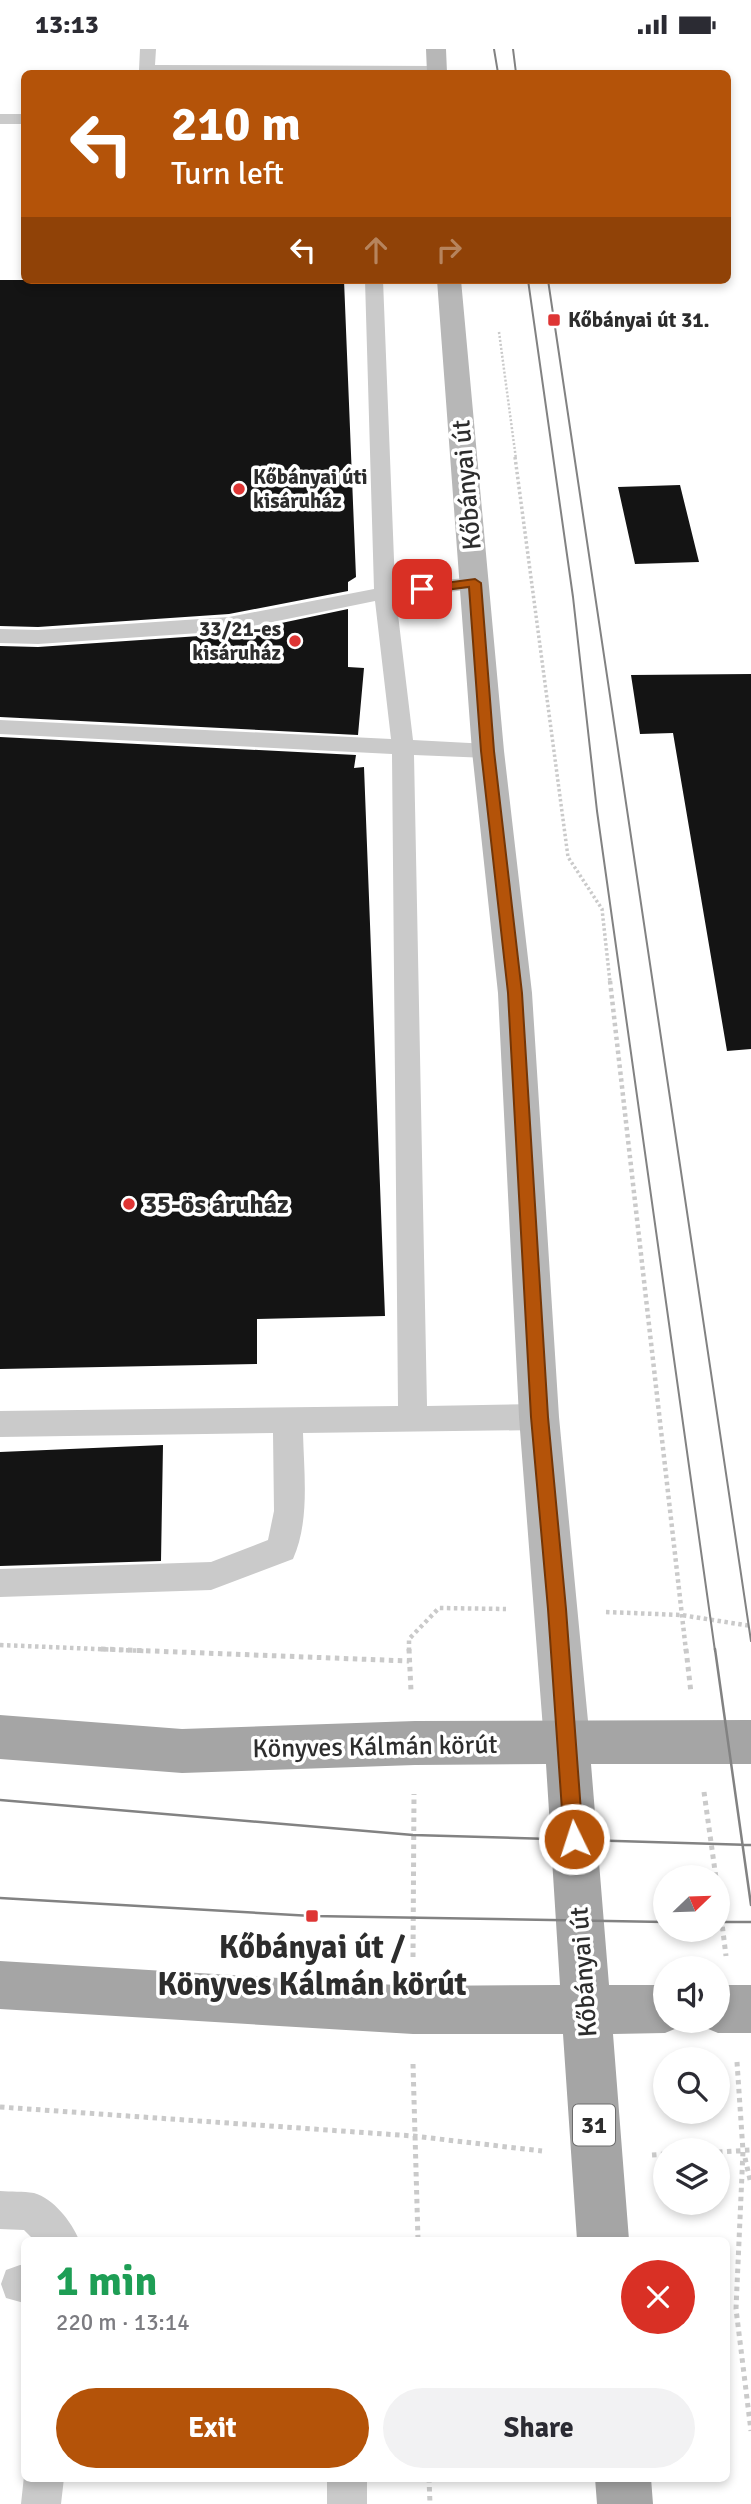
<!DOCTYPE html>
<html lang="en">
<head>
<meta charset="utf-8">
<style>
	:root { --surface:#fff; --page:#f2f2f3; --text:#2b2b33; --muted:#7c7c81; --accent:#b45309 }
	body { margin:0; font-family:Signika,sans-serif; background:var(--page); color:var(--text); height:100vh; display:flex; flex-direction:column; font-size:26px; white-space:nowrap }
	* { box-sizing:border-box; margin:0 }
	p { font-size:23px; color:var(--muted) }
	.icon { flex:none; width:38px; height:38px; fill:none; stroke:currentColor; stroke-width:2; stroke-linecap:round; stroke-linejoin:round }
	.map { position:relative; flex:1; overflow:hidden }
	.panel { position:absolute; left:21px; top:2188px; width:709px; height:245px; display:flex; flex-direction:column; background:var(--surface); border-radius:10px; box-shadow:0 4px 10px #0003 }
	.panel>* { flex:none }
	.banner { position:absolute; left:21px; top:21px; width:710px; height:214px; border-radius:10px; box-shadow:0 4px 10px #0003; background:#b45309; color:#fff; overflow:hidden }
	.needle { width:46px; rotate:67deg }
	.tools { position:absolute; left:653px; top:1816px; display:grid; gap:14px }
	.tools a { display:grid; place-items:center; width:77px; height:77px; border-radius:50%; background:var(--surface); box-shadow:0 4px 10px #0003; font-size:35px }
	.pin { position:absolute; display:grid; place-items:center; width:60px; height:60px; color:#fff; margin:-30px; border-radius:14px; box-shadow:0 4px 10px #0006 }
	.me { position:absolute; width:77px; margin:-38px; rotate:356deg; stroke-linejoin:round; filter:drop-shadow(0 0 5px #0008) }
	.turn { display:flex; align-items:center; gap:24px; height:147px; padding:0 35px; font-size:32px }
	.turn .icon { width:91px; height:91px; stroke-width:2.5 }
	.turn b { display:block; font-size:49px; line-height:60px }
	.lanes { display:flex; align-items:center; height:66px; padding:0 35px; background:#0003; justify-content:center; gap:35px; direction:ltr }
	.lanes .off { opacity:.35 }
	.round { display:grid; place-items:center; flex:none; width:74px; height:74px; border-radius:37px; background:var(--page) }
	.summary { display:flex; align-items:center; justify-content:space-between; height:119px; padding:0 35px }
	h1 { font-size:42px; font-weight:700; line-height:52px; color:#1e9e55 }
	.cta { display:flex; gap:14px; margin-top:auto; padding:14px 35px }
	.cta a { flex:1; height:80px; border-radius:42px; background:var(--accent); color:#fff; font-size:28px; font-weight:700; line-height:80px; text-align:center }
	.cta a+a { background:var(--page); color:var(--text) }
	.status { display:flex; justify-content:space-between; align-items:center; height:49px; padding:0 35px; background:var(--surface); direction:ltr }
	.status svg { height:19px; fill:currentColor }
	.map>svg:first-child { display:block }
	.building { fill:#141414 }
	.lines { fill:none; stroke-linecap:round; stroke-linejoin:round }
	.path-far3 { stroke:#cacaca; stroke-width:2.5; stroke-dasharray:2 2; stroke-linecap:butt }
	.path-far2 { stroke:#cacaca; stroke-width:3.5; stroke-dasharray:2.5 2.5; stroke-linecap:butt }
	.path-far1 { stroke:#cacaca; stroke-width:4.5; stroke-dasharray:3.5 3.5; stroke-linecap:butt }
	.path { stroke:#cacaca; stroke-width:5; stroke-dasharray:4.5 4.5; stroke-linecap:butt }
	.lane { fill:#cacaca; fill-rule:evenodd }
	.secondary { fill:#b7b7b7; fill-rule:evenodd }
	.primary { fill:#a5a5a5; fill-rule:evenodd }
	.tram-far1 { stroke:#828282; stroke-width:2 }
	.tram { stroke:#828282; stroke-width:2.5 }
	.route { fill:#b45309; stroke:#753606; stroke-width:2 }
	.poi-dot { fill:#de3534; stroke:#fff; stroke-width:2.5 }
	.labels { text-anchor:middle; stroke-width:7; stroke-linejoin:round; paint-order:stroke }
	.far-poi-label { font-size:21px; font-weight:bold; fill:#2d2d2d; stroke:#fff; text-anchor:start }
	.shield { fill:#fff; stroke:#6c6c6c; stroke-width:2 }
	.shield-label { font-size:24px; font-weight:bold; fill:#2d2d2d }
	.street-label { font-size:26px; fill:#2d2d2d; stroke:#fff }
	.poi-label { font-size:26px; font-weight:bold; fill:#2d2d2d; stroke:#fff; text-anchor:start }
	.near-poi-label { font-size:32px; font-weight:bold; fill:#2d2d2d; stroke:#fff }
</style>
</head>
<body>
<div class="status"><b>13:13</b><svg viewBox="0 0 49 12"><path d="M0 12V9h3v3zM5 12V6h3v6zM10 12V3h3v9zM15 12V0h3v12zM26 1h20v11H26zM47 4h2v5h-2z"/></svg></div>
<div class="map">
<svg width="751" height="2455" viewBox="0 0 751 2455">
	<rect width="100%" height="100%" fill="#fff"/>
	<path class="building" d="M0 231H344L356 528 348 533V542L229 565 38 578 0 577Z
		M680 436 699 513 635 515 618 438Z
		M348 560V618L364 619 358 686 0 668V597L38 598 229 585Z
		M751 625V1000L727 1002 673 684 640 685 631 626Z
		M0 688 356 706 354 719 364 718 385 1267 257 1270V1315L0 1320Z
		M163 1396 161 1512 0 1517V1403Z"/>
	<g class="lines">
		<path class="path-far3" d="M499 283 516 410"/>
		<path class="path-far2" d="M515 408 568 808 602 860 610 933"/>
		<path class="path-far1" d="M610 932 686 1602
			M606 1563 681 1566 751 1577
			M0 1596 146 1602
			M409 1602V1590L439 1559 506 1560"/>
		<path class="path" d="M101 1600 409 1612
			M409 1600 411 1642
			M686 1600 691 1644
			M704 1743 716 1829
			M718 1842 726 1907
			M413 1908 414 1745
			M737 2013 743 2102 736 2260 751 2382
			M413 2015 418 2191
			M0 2058 413 2087 542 2102
			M718 2103 751 2101
			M652 2106 665 2105
			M745 2109 751 2135
			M429 2429 430 2455"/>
		<path class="lane" d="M140 0H156L155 16 436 17 444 22 442 24H142L139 21Z
			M0 65H24V75H0Z
			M365 231H383L395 536 475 528 482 530 485 534 482 538 475 540 396 549 413 691 488 695 496 697 499 702 496 707 488 709 414 706 427 1357 539 1355 549 1359 554 1368 549 1377 539 1381 303 1384C304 1425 310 1472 293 1510L211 1541 0 1548V1520L211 1513 268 1491 274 1462 273 1384 0 1388V1362L398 1357 392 705 0 685V671L391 690 375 552 229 582 38 595 0 594V580L38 581 229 568 374 540Z
			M0 2142C11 2143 23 2142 34 2144 53 2149 72 2173 79 2191H34L24 2181 0 2180Z
			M20 2216H24V2254L6 2249 1 2235 6 2221Z
			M24 2427 64 2429 61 2455H21Z
			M327 2429H367V2455H327Z"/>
		<path class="secondary" d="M426 0H446L447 24H427Z
			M437 231H461L504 702 532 944 559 1368 590 1693 583 1708 567 1715 551 1708 544 1693 519 1368 498 944 472 702Z"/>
		<path class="primary" d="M0 1666 182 1680 415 1672 751 1671V1715H591L609 1936H665V1972H684L682 1977 665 1984 613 1985 629 2191H577L563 1985H413L0 1960V1912L413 1937 560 1936 546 1715 415 1716 182 1724 0 1710Z
			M718 1936H751V1984H718L701 1977 699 1972H718Z
			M595 2429H651L653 2455H597Z"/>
		<path class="tram-far1" d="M494 0 498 24
			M513 0 516 24
			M528 231 573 548 597 762 715 1602
			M548 231 751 1592"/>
		<path class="tram" d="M715 1600 751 1856
			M0 1751 413 1786 751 1796
			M0 1849 312 1867 665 1873
			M718 1873H751"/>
	</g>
	<path class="route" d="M475 530 481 534 494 702 522 944 548 1368 566 1560 583 1790 581 1797 574 1800 567 1797 564 1790 548 1560 531 1368 508 944 481 702 469 538 422 544 416 540 422 537Z"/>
	<g class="poi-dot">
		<rect x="547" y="264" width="14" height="14" rx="3.5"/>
		<circle cx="239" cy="440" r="7"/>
		<circle cx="295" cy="592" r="7"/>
		<circle cx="129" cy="1155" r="7"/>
		<rect x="305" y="1860" width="14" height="14" rx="3.5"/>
	</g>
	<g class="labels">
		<g class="far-poi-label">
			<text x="568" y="278">Kőbányai út 31.</text>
			<text x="253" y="435">Kőbányai úti<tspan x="253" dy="24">kisáruház</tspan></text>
			<text x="281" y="587" text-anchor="end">33/21-es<tspan x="281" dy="24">kisáruház</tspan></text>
		</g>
		<rect class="shield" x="573" y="2055.5" width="42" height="41" rx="5"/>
		<g class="shield-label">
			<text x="594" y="2084">31</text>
		</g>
		<g class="street-label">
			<text transform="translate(466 436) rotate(-95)" y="9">Kőbányai út</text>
			<text transform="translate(375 1697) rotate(-1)" y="9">Könyves Kálmán körút</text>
			<text transform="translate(583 1923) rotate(-94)" y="9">Kőbányai út</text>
		</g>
		<g class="poi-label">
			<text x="143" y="1164">35-ös áruház</text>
		</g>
		<g class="near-poi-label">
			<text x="312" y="1909">Kőbányai út /<tspan x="312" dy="37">Könyves Kálmán körút</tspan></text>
		</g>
	</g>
</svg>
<div class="tools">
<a><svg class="needle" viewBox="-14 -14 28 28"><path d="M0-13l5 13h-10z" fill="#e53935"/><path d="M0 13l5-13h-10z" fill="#7c7c81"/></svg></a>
<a><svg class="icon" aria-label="sound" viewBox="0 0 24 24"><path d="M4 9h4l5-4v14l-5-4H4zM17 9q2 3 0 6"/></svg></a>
<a><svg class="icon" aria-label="search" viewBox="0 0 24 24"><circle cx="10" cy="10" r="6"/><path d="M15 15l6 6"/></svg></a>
<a><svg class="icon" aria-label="layers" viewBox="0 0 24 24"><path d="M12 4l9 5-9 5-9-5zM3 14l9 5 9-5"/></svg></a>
</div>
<div class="pin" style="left:422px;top:540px;background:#d93025"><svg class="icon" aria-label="arrive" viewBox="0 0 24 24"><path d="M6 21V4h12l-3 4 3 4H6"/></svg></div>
<svg class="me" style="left:574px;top:1790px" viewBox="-20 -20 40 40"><circle r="17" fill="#b45309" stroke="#fff" stroke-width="3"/><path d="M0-11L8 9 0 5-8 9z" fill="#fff"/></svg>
<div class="banner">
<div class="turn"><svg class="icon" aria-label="left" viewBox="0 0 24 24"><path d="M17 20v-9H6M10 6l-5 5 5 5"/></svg><div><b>210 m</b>Turn left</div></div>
<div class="lanes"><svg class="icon" aria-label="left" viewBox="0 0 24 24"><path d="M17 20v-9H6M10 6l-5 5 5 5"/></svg><svg class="icon off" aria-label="ahead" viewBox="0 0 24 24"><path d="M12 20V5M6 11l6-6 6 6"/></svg><svg class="icon off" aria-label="right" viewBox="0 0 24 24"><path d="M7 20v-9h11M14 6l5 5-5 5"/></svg></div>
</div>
<section class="panel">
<div class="summary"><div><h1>1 min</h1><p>220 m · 13:14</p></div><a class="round" style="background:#d93025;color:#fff"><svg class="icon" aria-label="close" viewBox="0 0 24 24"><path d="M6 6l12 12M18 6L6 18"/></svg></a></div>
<div class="cta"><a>Exit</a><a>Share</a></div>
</section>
</div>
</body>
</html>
